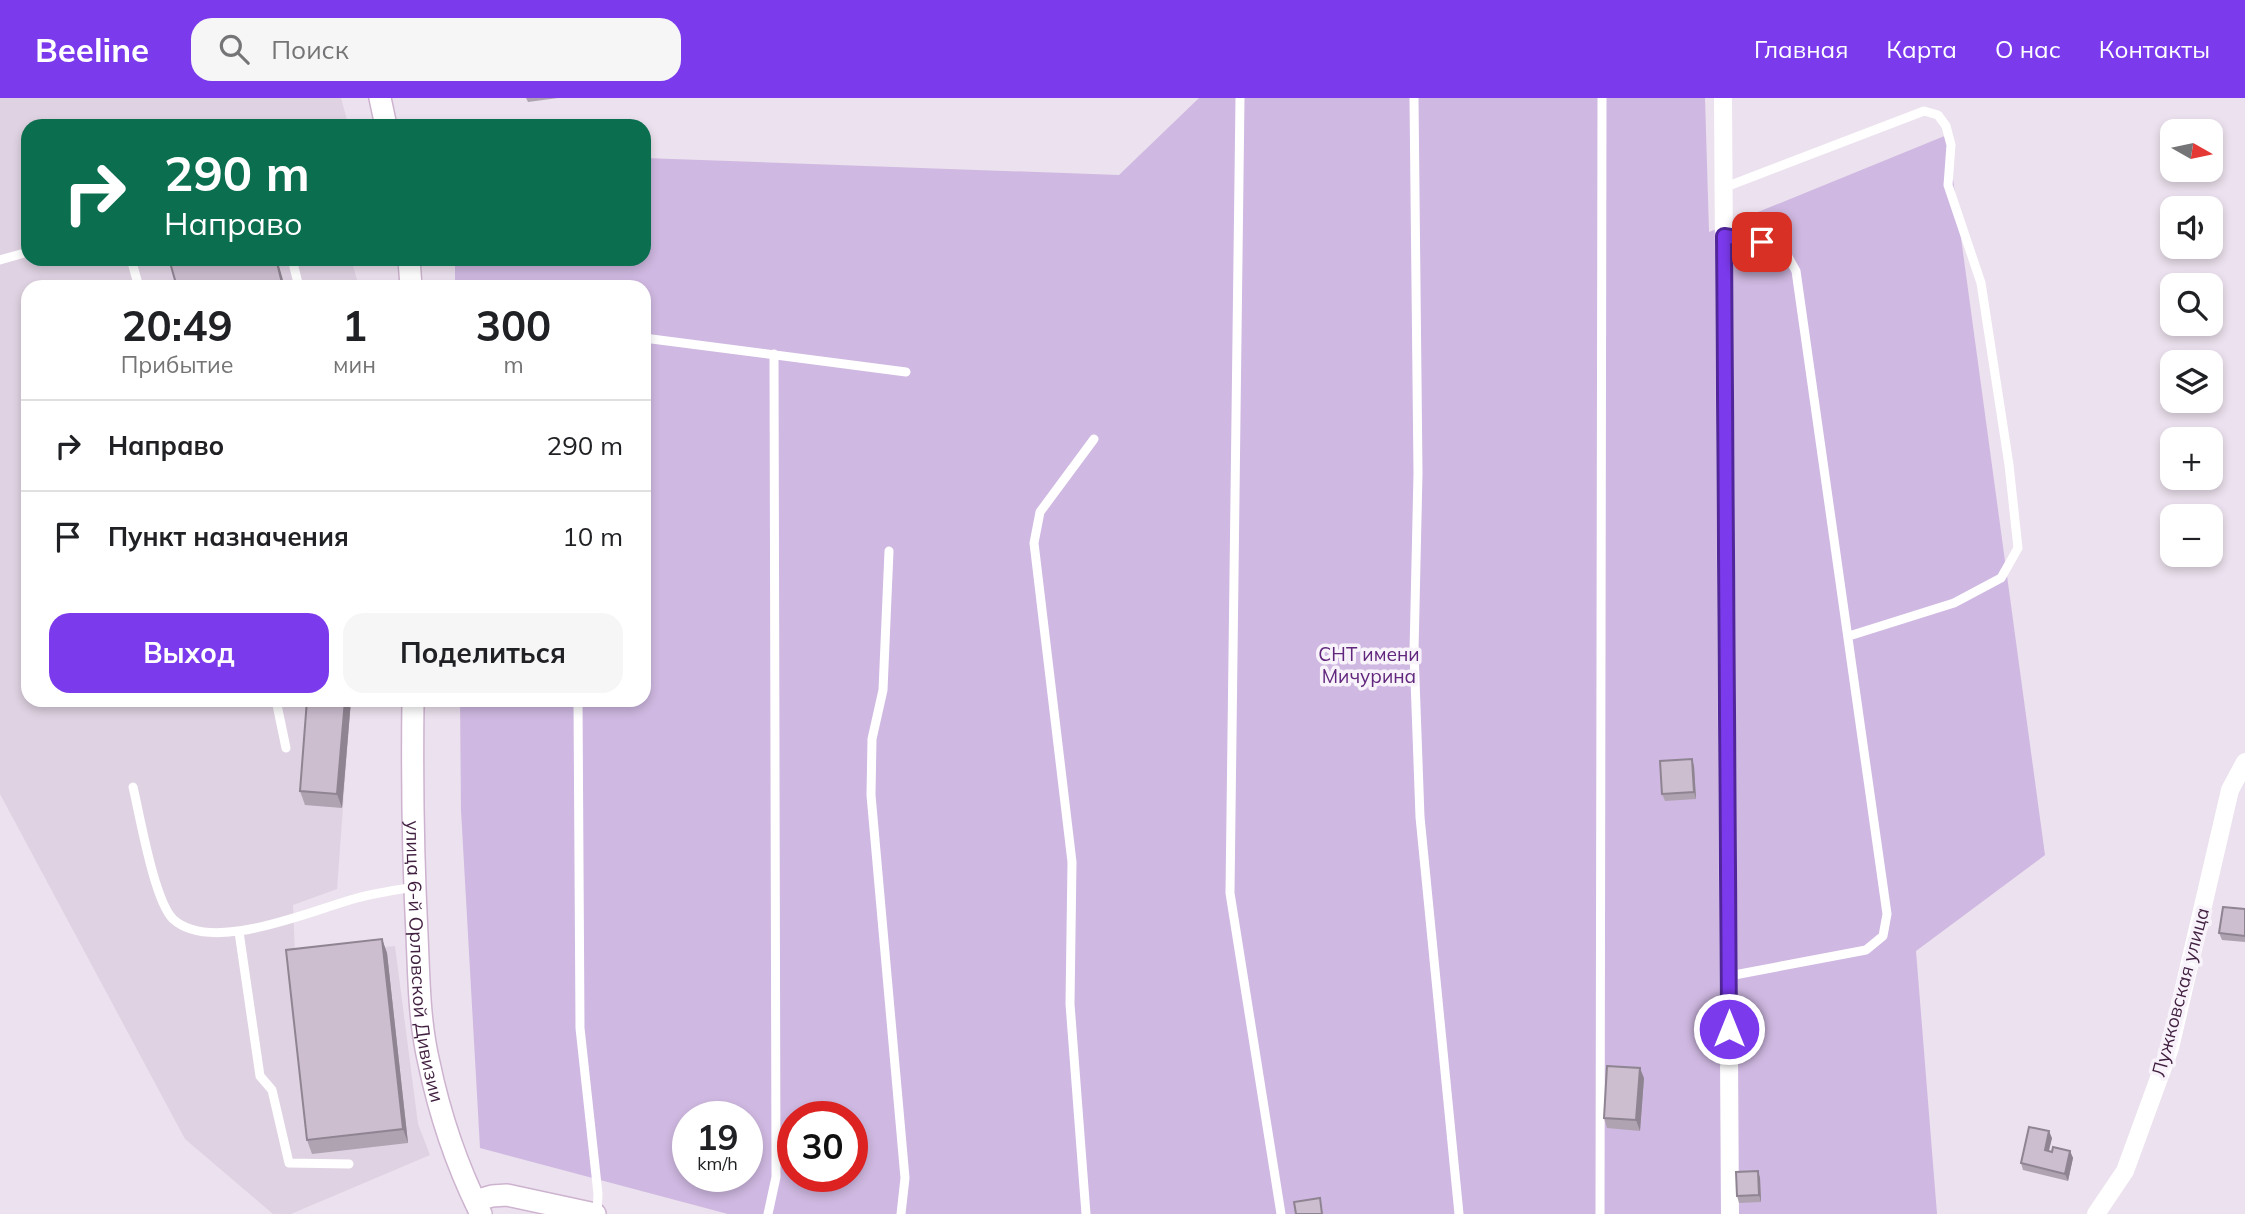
<!DOCTYPE html>
<html lang="ru">
<head>
<meta charset="utf-8">
<style>
	:root { --surface:#fff; --page:#f6f6f6; --text:#202124; --muted:#757577; --line:#e0e0e0; --accent:#7c3aed }
	body { margin:0; font-family:Mulish,sans-serif; background:var(--page); color:var(--text); height:100vh; display:flex; flex-direction:column; font-size:26px; white-space:nowrap }
	* { box-sizing:border-box; margin:0 }
	p { font-size:23px; color:var(--muted) }
	.icon { flex:none; width:38px; height:38px; fill:none; stroke:currentColor; stroke-width:2; stroke-linecap:round; stroke-linejoin:round }
	.map { position:relative; flex:1; overflow:hidden }
	.panel { position:absolute; left:21px; top:182px; width:630px; height:427px; display:flex; flex-direction:column; background:var(--surface); border-radius:21px; box-shadow:0 4px 10px #0003 }
	.panel>* { flex:none }
	.banner { position:absolute; left:21px; top:21px; width:630px; height:147px; border-radius:21px; box-shadow:0 4px 10px #0003; background:#0b6e4f; color:#fff; overflow:hidden }
	.needle { width:46px; rotate:99deg }
	.controls { position:absolute; left:2160px; top:21px; display:grid; gap:14px }
	.controls a { display:grid; place-items:center; width:63px; height:63px; border-radius:14px; background:var(--surface); box-shadow:0 4px 10px #0003; font-size:35px }
	.speed { position:absolute; left:672px; top:1003px; display:flex; gap:14px; font-size:35px; font-weight:700; text-align:center }
	.speed>* { display:grid; place-content:center; width:91px; height:91px; border-radius:50%; background:var(--surface); box-shadow:0 4px 10px #0003; line-height:1 }
	.speed small { font-size:18px; font-weight:400 }
	.speed .limit { border:10px solid #d22; background:#fff; color:#111 }
	.pin { position:absolute; display:grid; place-items:center; width:60px; height:60px; color:#fff; margin:-30px; border-radius:14px; box-shadow:0 4px 10px #0006 }
	.me { position:absolute; width:77px; margin:-38px; rotate:0deg; stroke-linejoin:round; filter:drop-shadow(0 0 5px #0008) }
	.turn { display:flex; align-items:center; gap:24px; height:147px; padding:0 28px; font-size:32px }
	.turn .icon { width:91px; height:91px; stroke-width:2.5 }
	.turn b { display:block; font-size:49px; line-height:60px }
	.eta { display:flex; justify-content:space-evenly; align-items:center; height:119px; text-align:center }
	.eta b { font-size:42px; font-weight:700; line-height:49px }
	.action { display:flex; gap:14px; margin-top:auto; padding:14px 28px }
	.action a { flex:1; height:80px; border-radius:21px; background:var(--accent); color:#fff; font-size:28px; font-weight:700; line-height:80px; text-align:center }
	.action a+a { background:var(--page); color:var(--text) }
	ul { padding:0; list-style:none }
	li { display:flex; align-items:center; gap:21px; height:91px; padding:0 28px; border-top:2px solid var(--line) }
	li div { flex:1 }
	li b { display:block; font-size:26px }
	li em { font-style:normal }
	header { display:flex; align-items:center; gap:42px; box-sizing:border-box; height:98px; padding:0 35px; background:var(--accent); color:#fff }
	header strong { font-size:33px }
	nav { display:flex; gap:38px; margin-inline-start:auto; font-size:24px }
	.search { width:490px; height:63px; background:var(--page); display:flex; align-items:center; gap:18px; box-sizing:border-box; padding:0 24px; border-radius:21px; color:var(--muted); font-size:26px }
	.map>svg:first-child { display:block }
	.built { fill:#dfd2e2 }
	.green { fill:#cfb8e1; fill-rule:evenodd }
	.lines { fill:none; stroke-linecap:round; stroke-linejoin:round }
	.secondary-casing { stroke:#cdb3cf; stroke-width:24 }
	.lane { stroke:#fff; stroke-width:9 }
	.street { stroke:#fff; stroke-width:18 }
	.secondary { stroke:#fff; stroke-width:21 }
	.wall { fill:#afa3b2 }
	.shaded-wall { fill:#8f8491 }
	.building { fill:#ccbdcf; stroke:#8f8491; stroke-width:2 }
	.route-casing { stroke:#51269a; stroke-width:18 }
	.route { stroke:#7c3aed; stroke-width:12 }
	.labels { text-anchor:middle; stroke-width:7; stroke-linejoin:round; paint-order:stroke }
	.park-label { font-size:19px; fill:#60257c; stroke:#f8f3fa }
	.street-label { font-size:19px; fill:#411f40; stroke:#f8f3fa }
</style>
</head>
<body>
<header>
<strong>Beeline</strong>
<div class="search"><svg class="icon" aria-label="search" viewBox="0 0 24 24"><circle cx="10" cy="10" r="6"/><path d="M15 15l6 6"/></svg>Поиск</div>
<nav><a>Главная</a><a>Карта</a><a>О нас</a><a>Контакты</a></nav>
</header>
<div class="map">
<svg width="2245" height="1116" viewBox="0 0 2245 1116">
	<rect width="100%" height="100%" fill="#ece1ee"/>
	<path class="built" d="M0 0H341L347 22 333 28H28V161H351L359 189H28V602H351L337 791 293 807 295 857 395 848 418 1026 430 1057 291 1116H273L185 1041 0 696Z"/>
	<path class="green" d="M1199 0H1705L1709 134 1947 37 2045 757 1916 853 1937 1116H728L480 1050 461 712 460 602H644V189H455V161H644V60L1119 77ZM688 1018H747V1078H688ZM793 1018H852V1078H793Z"/>
	<g class="lines">
		<g class="secondary-casing">
			<g id="secondary">
				<path d="M380 0 386 28"/>
				<path d="M409 161 411 189"/>
				<path id="s1" d="M413 602C412 681 413 759 417 837 419 880 419 923 429 965 440 1018 457 1068 481 1116"/>
				<path d="M475 1103 492 1098 507 1097 595 1116"/>
			</g>
		</g>
		<path class="lane" d="M1240 0 1230 795 1281 1116
			M1414 0 1418 375 1414 554 1420 719 1459 1116
			M1723 90 1924 13 1938 17 1946 28 1951 47 1948 87 1981 185 2009 367 2018 450 2001 480 1954 505 1849 538
			M1724 138 1762 144 1787 157 1796 173 1887 816 1883 838 1866 852 1729 878
			M131 161 139 189
			M292 161 299 189
			M0 162 28 154
			M412 186 437 187 439 189
			M644 240 906 274
			M889 453 883 592 872 641 871 697 905 1080 901 1116
			M276 602 286 650
			M578 602 580 930 598 1096 597 1116
			M133 689C140 718 154 802 173 821 212 857 312 812 357 800 375 795 395 792 414 789
			M239 834 260 978 272 992 289 1065 349 1066
			M768 1116 776 1079 774 256
			M1086 1116 1070 906 1072 764 1034 445 1040 414 1094 341
			M1600 1116 1602 0"/>
		<path class="street" d="M1723 0 1730 1116
			M2096 1116 2125 1073 2170 950 2230 692 2245 664"/>
		<use href="#secondary" class="secondary"/>
	</g>
	<path class="wall" d="M526 0H558L528 4Z
		M307 602H351L342 710 305 707 300 693Z
		M1694 668 1696 701 1665 703 1662 696Z
		M2245 811V844L2222 842 2219 835Z
		M382 841 387 855 408 1045 312 1056 307 1042Z
		M1644 980 1640 1033 1607 1030 1604 1020Z
		M2052 1040 2049 1053H2070L2073 1060 2068 1083 2023 1072 2021 1065Z
		M1758 1073 1760 1080 1761 1104 1739 1105 1737 1098Z"/>
	<path class="shaded-wall" d="M276 161H277L285 189H283Z
		M345 602H351L342 710 337 696Z
		M1692 661 1694 668 1696 701 1694 694Z
		M382 841 387 855 408 1045 403 1031Z
		M1640 970 1644 980 1640 1033 1636 1022Z
		M2049 1033 2052 1040 2047 1059 2045 1052Z
		M2070 1053 2073 1060 2068 1083 2065 1076Z
		M1758 1073 1760 1080 1761 1104 1759 1097Z"/>
	<path class="building" d="M169 161H276L283 189H177Z
		M307 602H345L337 696 300 693Z
		M1692 661 1694 694 1662 696 1660 663Z
		M2223 809 2245 811V838L2219 835Z
		M382 841 403 1031 307 1042 286 852Z
		M1607 968 1640 970 1636 1022 1604 1020Z
		M2029 1029 2049 1033 2045 1052 2052 1054 2053 1049 2070 1053 2065 1076 2021 1065Z
		M1758 1073 1759 1097 1737 1098 1736 1074Z
		M1320 1100 1322 1116H1296L1294 1104Z"/>
	<g class="lines">
		<g class="route-casing">
			<path id="route" d="M1729 931 1724 138 1762 144"/>
		</g>
		<use href="#route" class="route"/>
	</g>
	<g class="labels">
		<g class="park-label">
			<text x="1369" y="563">СНТ имени<tspan x="1369" dy="22">Мичурина</tspan></text>
		</g>
		<g class="street-label">
			<text dy="7" stroke="none"><textPath href="#s1" startOffset="262">улица 6-й Орловской Дивизии</textPath></text>
			<text transform="translate(2180 894) rotate(-75)" y="7">Лужковская улица</text>
		</g>
	</g>
</svg>
<div class="controls">
<a><svg class="needle" viewBox="-14 -14 28 28"><path d="M0-13l5 13h-10z" fill="#e53935"/><path d="M0 13l5-13h-10z" fill="#757577"/></svg></a>
<a><svg class="icon" aria-label="sound" viewBox="0 0 24 24"><path d="M4 9h4l5-4v14l-5-4H4zM17 9q2 3 0 6"/></svg></a>
<a><svg class="icon" aria-label="search" viewBox="0 0 24 24"><circle cx="10" cy="10" r="6"/><path d="M15 15l6 6"/></svg></a>
<a><svg class="icon" aria-label="layers" viewBox="0 0 24 24"><path d="M12 4l9 5-9 5-9-5zM3 14l9 5 9-5"/></svg></a>
<a>+</a>
<a>−</a>
</div>
<div class="speed"><div>19<small>km/h</small></div><div class="limit">30</div></div>
<div class="pin" style="left:1762px;top:144px;background:#d93025"><svg class="icon" aria-label="arrive" viewBox="0 0 24 24"><path d="M6 21V4h12l-3 4 3 4H6"/></svg></div>
<svg class="me" style="left:1729px;top:931px" viewBox="-20 -20 40 40"><circle r="17" fill="#7c3aed" stroke="#fff" stroke-width="3"/><path d="M0-11L8 9 0 5-8 9z" fill="#fff"/></svg>
<div class="banner">
<div class="turn"><svg class="icon" aria-label="right" viewBox="0 0 24 24"><path d="M7 20v-9h11M14 6l5 5-5 5"/></svg><div><b>290 m</b>Направо</div></div>
</div>
<section class="panel">
<div class="eta">
<div><b>20:49</b><p>Прибытие</p></div>
<div><b>1</b><p>мин</p></div>
<div><b>300</b><p>m</p></div>
</div>
<ul>
<li><svg class="icon" aria-label="right" viewBox="0 0 24 24"><path d="M7 20v-9h11M14 6l5 5-5 5"/></svg><div><b>Направо</b></div><em>290 m</em></li>
<li><svg class="icon" aria-label="arrive" viewBox="0 0 24 24"><path d="M6 21V4h12l-3 4 3 4H6"/></svg><div><b>Пункт назначения</b></div><em>10 m</em></li>
</ul>
<div class="action"><a>Выход</a><a>Поделиться</a></div>
</section>
</div>
</body>
</html>
